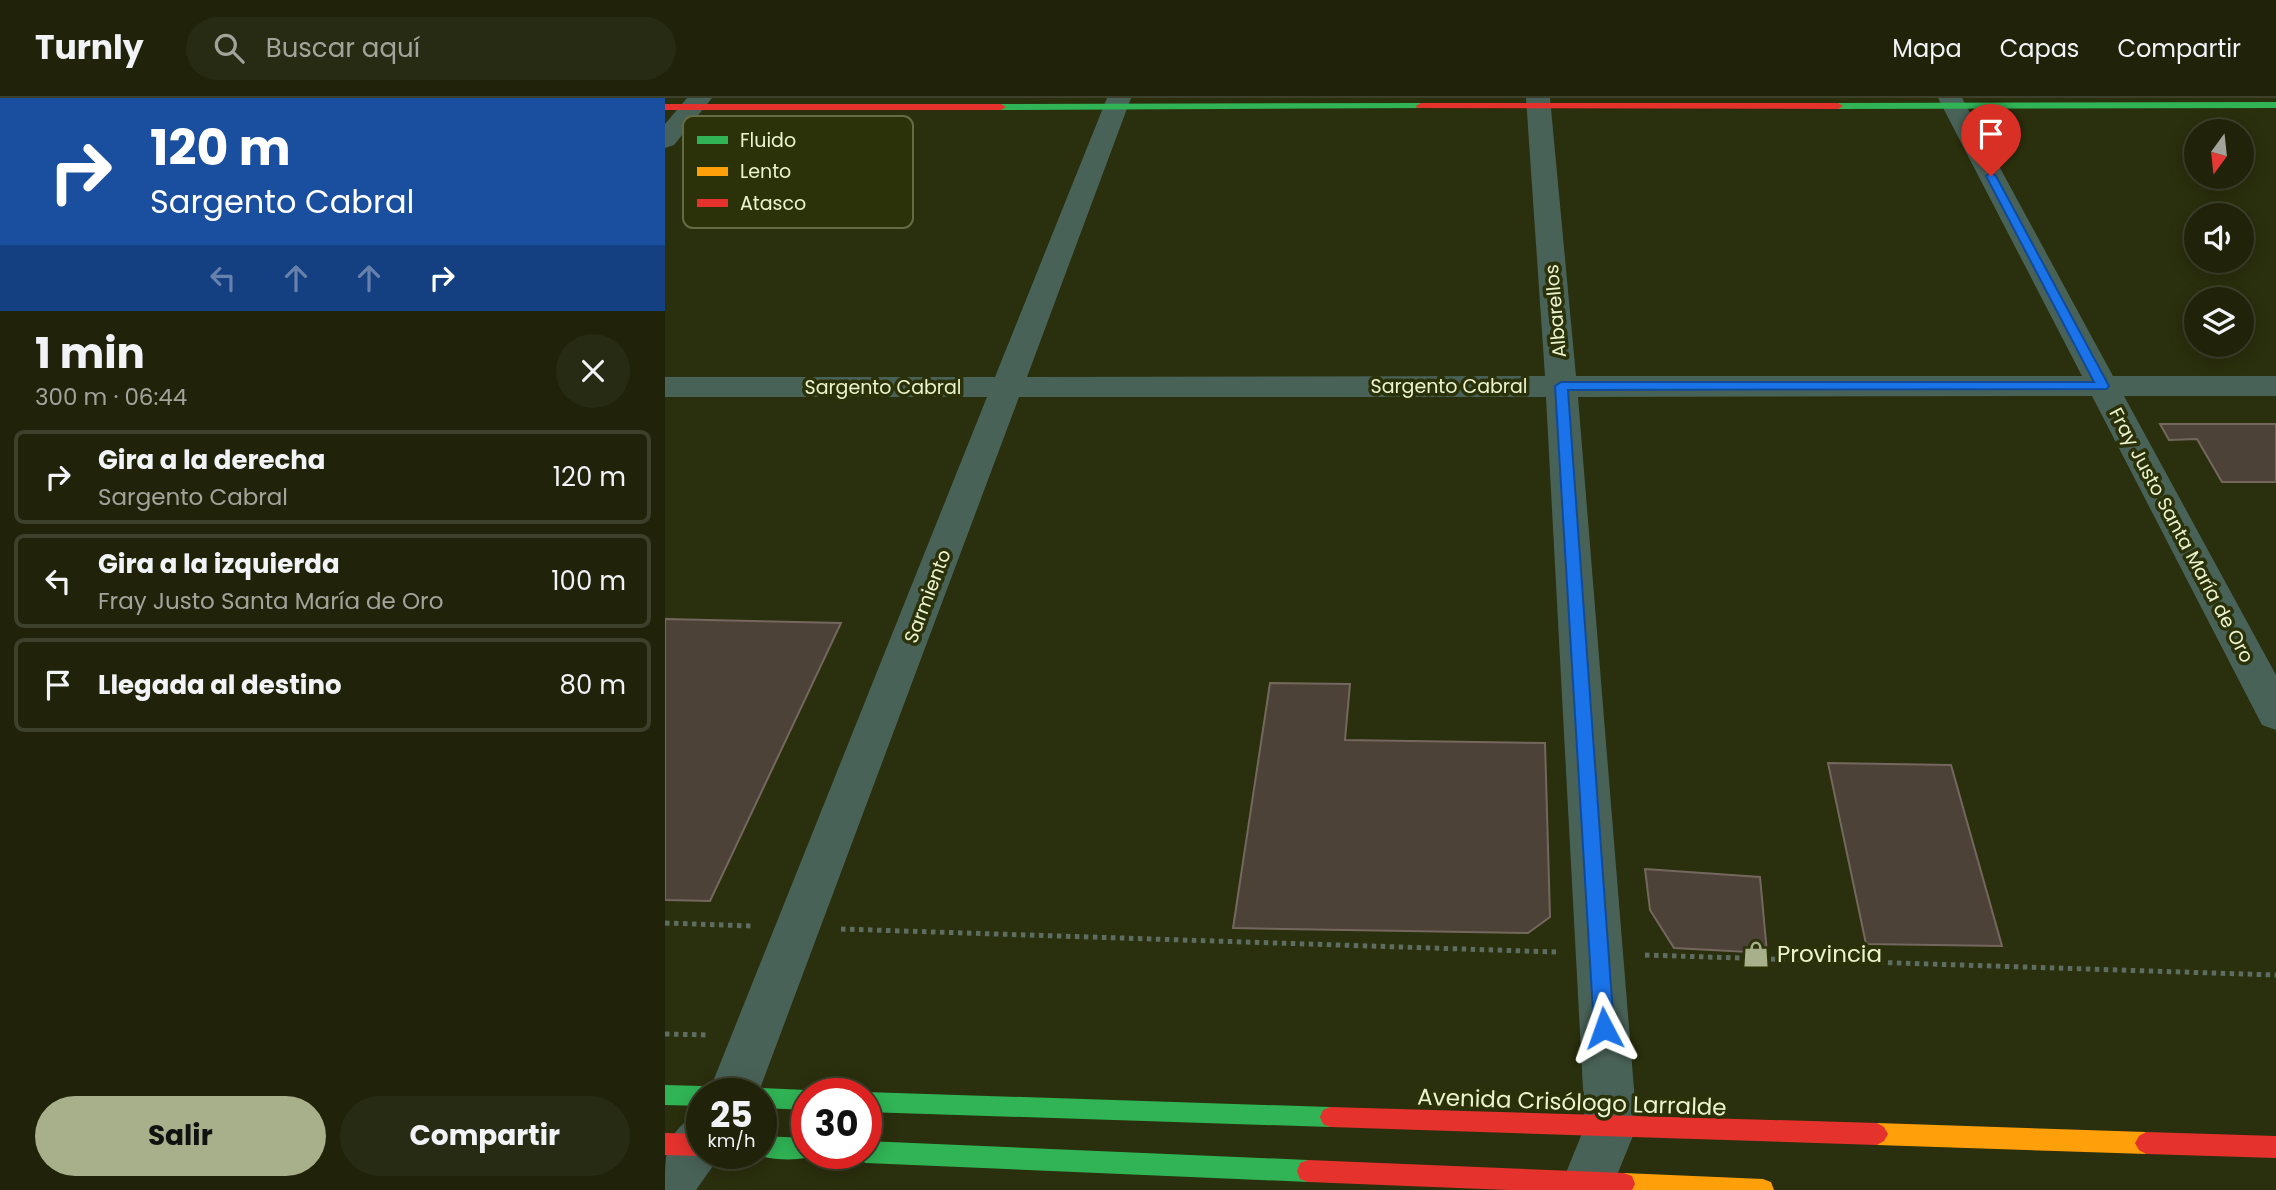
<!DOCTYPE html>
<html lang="es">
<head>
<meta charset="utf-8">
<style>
	:root { --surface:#20230a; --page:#282b13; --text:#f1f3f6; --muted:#a2a49c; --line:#3d402b; --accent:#a7af8b }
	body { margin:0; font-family:Poppins,sans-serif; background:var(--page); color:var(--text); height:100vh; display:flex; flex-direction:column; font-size:26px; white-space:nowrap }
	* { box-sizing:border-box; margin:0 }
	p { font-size:23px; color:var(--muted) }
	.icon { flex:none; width:38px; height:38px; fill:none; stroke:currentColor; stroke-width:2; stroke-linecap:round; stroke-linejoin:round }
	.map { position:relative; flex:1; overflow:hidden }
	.details { display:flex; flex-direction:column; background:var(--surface); width:665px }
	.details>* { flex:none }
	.hud { background:#1a4fa0; color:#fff; overflow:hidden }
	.needle { width:46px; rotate:195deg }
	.controls { position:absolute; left:1519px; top:21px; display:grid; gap:14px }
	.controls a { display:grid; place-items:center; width:70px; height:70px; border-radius:50%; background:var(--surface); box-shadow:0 4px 18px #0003,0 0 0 2px var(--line); font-size:35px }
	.speed { position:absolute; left:21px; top:980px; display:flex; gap:14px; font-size:35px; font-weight:700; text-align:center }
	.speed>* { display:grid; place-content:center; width:91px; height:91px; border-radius:50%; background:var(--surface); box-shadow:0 4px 18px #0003,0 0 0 2px var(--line); line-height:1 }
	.speed small { font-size:18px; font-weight:400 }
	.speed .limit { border:10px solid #d22; background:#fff; color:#111 }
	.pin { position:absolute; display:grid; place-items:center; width:60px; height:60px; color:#fff; margin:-72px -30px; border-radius:50% 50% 50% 0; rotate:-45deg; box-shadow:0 0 7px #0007 }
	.pin .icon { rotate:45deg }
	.me { position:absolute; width:77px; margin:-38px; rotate:356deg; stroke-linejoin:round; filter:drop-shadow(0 0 5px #0008) }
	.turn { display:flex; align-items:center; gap:24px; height:147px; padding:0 35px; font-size:32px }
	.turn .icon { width:91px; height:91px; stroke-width:2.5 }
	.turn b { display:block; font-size:49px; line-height:60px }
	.lanes { display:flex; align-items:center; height:66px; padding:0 35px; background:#0003; justify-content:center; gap:35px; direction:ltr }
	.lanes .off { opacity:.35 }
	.round { display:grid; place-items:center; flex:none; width:74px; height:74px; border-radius:37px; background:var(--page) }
	.headline { display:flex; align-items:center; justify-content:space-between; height:119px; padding:0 35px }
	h1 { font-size:42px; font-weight:700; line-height:52px }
	.action { display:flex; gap:14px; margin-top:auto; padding:14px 35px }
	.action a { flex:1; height:80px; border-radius:42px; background:var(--accent); color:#111; font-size:28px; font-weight:700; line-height:80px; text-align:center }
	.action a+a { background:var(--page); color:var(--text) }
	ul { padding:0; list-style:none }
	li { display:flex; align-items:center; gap:21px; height:94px; margin:0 14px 10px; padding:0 21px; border:4px solid var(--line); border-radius:10px }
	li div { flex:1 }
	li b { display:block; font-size:26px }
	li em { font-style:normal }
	header { display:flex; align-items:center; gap:42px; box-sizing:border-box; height:98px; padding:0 35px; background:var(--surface); border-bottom:2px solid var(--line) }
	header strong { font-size:33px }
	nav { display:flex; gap:38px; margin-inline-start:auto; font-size:24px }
	.search { width:490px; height:63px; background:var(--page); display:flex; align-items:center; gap:18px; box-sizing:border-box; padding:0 24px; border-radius:38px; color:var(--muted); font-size:26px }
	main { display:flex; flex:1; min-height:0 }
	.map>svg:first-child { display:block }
	.building { fill:#4d4238; stroke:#74685e; stroke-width:2 }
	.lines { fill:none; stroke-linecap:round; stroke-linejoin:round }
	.path { stroke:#5d6d5f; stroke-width:5; stroke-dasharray:4.5 4.5; stroke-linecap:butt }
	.street { fill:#496258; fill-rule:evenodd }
	.fast { fill:#30b455; fill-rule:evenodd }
	.slow { fill:#ff9f0a; fill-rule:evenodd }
	.jam { fill:#e5322d; fill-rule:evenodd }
	.route { fill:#1a73e8; stroke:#114b97; stroke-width:2 }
	.labels { text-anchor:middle; stroke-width:7; stroke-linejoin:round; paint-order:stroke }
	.street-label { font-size:19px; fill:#ebf4cf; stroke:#2b3109 }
	.near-poi-label { font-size:23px; fill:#ebf4cf; stroke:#2b3109; text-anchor:start }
	.near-street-label { font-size:23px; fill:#ebf4cf; stroke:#2b3109 }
	.key { fill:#2b3109; stroke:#656c44; stroke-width:2 }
	.key-label { font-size:19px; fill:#ebf4cf }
</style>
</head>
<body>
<header>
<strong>Turnly</strong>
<div class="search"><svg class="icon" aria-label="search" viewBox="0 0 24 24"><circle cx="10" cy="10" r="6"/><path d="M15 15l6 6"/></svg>Buscar aquí</div>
<nav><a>Mapa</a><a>Capas</a><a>Compartir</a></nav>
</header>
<main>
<section class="details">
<div class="hud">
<div class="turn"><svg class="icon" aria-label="right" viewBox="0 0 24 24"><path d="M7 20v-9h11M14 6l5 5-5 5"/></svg><div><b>120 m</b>Sargento Cabral</div></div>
<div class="lanes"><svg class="icon off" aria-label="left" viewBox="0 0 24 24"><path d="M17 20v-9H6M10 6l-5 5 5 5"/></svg><svg class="icon off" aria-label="ahead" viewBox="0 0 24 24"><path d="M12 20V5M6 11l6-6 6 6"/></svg><svg class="icon off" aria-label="ahead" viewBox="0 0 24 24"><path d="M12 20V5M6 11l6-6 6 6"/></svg><svg class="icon" aria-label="right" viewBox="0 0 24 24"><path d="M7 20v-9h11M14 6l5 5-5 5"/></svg></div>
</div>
<div class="headline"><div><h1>1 min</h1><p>300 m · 06:44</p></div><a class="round"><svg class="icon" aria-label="close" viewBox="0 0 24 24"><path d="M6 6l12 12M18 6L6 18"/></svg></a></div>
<ul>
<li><svg class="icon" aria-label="right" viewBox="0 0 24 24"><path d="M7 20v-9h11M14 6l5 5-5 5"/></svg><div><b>Gira a la derecha</b><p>Sargento Cabral</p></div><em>120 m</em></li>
<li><svg class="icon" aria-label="left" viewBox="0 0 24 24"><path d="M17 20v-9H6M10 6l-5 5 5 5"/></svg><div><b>Gira a la izquierda</b><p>Fray Justo Santa María de Oro</p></div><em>100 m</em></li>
<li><svg class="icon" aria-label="arrive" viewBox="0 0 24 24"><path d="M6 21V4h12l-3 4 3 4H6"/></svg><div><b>Llegada al destino</b></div><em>80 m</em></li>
</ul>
<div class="action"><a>Salir</a><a>Compartir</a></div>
</section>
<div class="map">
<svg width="1611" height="1092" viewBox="0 0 1611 1092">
	<rect width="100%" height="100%" fill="#2a2f0d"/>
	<path class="building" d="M1495 326H1611V384H1557L1532 341 1504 342Z
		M0 521 176 525 45 803 0 802Z
		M605 585 685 586 680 642 880 645 885 819 863 835 568 830Z
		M1163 665 1286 667 1337 848 1201 846Z
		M980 771 1095 779 1102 855 1009 850 985 812Z"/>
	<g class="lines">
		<path class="path" d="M0 825 87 828
			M176 831 891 854
			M980 857 1611 877
			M0 936 44 937"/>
		<path class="street" d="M22 0H47L9 47 0 50V26Z
			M442 0H466L362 279 880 278 861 0H885L911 278H1417L1273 0H1297L1448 278H1611V298H1459L1611 577V632L1597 627 1427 298 913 299 972 1028 946 1092H894L920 1028 881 299H354L93 996H43L322 299H0V279H330Z
			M37 1014V1055H56L55 1058 31 1092H0C0 1053 0 1032 37 1014Z"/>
		<path class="fast" d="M1611 4V10L1173 11 1168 8 1173 5Z
			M756 5 761 8 760 10 336 12 331 9 336 6Z
			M0 987 37 988 44 991 46 996H37V1008L0 1007Z
			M96 990 142 992 150 996H142V1012L96 1010V996H87Z
			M201 994 665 1009 672 1012 675 1019 672 1026 665 1029 201 1014V996H196Z
			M96 1038 142 1040V1055H151C142 1065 99 1062 88 1055H96Z
			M201 1043 643 1062 651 1065 654 1073 651 1081 643 1084 201 1065 193 1062 191 1055H201Z"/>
		<path class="slow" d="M1212 1025 1481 1034 1488 1038 1492 1045 1488 1052 1481 1056 1212 1047 1205 1043 1201 1036 1205 1029Z
			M959 1075 1098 1081 1106 1084 1109 1092H951L948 1086 951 1078Z"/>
		<path class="jam" d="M756 5H1173L1178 8 1173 11 752 10 751 8Z
			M0 6H336L341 9 336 12H0Z
			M665 1009 1212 1025 1219 1029 1223 1036 1219 1043 1212 1047 665 1029 658 1026 655 1019 658 1012Z
			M1481 1034 1611 1038V1060L1481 1056 1474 1052 1470 1045 1474 1038Z
			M0 1035 37 1036V1055H43L37 1058 0 1057Z
			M643 1062 959 1075 967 1078 970 1086 967 1092H843L643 1084 635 1081 632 1073 635 1065Z"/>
	</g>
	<path class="route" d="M1326 74 1331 78 1444 288 1442 291 903 292 949 930 946 937 939 940 932 937 929 930 890 288 896 284H1429L1321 78Z"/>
	<defs>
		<g id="shop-bare" transform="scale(2.1)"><path d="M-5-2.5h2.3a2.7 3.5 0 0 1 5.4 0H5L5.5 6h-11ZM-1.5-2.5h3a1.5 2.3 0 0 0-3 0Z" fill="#a7af8b" stroke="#2b3109" stroke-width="2.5" paint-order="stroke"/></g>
	</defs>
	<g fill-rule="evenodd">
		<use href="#shop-bare" x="1091" y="856"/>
	</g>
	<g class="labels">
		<g class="street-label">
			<text transform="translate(890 213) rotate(-95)" y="7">Albarellos</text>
			<text x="784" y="295">Sargento Cabral</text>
			<text x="218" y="296">Sargento Cabral</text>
			<text transform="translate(1517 437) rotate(62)" y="7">Fray Justo Santa María de Oro</text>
			<text transform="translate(262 498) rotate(-69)" y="7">Sarmiento</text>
		</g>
		<g class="near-poi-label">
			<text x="1112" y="864">Provincia</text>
		</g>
		<g class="near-street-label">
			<text transform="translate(907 1004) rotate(2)" y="8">Avenida Crisólogo Larralde</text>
		</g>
	</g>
	<rect x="18" y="18" width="230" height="112" rx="10" class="key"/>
	<rect x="32" y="38" width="31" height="8" fill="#30b455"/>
	<rect x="32" y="69" width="31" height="9" fill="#ff9f0a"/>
	<rect x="32" y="101" width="31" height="8" fill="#e5322d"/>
	<g class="key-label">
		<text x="75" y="49">Fluido</text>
		<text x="75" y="80">Lento</text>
		<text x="75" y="112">Atasco</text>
	</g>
</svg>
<div class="controls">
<a><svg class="needle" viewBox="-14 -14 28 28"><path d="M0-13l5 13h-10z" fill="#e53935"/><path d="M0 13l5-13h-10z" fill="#a2a49c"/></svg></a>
<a><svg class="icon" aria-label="sound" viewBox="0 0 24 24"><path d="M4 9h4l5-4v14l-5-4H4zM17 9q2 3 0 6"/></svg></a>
<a><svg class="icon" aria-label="layers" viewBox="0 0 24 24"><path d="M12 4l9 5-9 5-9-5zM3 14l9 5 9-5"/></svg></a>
</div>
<div class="speed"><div>25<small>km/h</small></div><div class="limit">30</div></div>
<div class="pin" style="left:1326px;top:78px;background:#d93025"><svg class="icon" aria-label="arrive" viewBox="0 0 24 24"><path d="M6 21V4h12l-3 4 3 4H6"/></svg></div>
<svg class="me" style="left:939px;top:930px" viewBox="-20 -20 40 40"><path d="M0-17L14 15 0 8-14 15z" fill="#1a73e8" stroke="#fff" stroke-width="4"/></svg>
</div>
</main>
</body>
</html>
